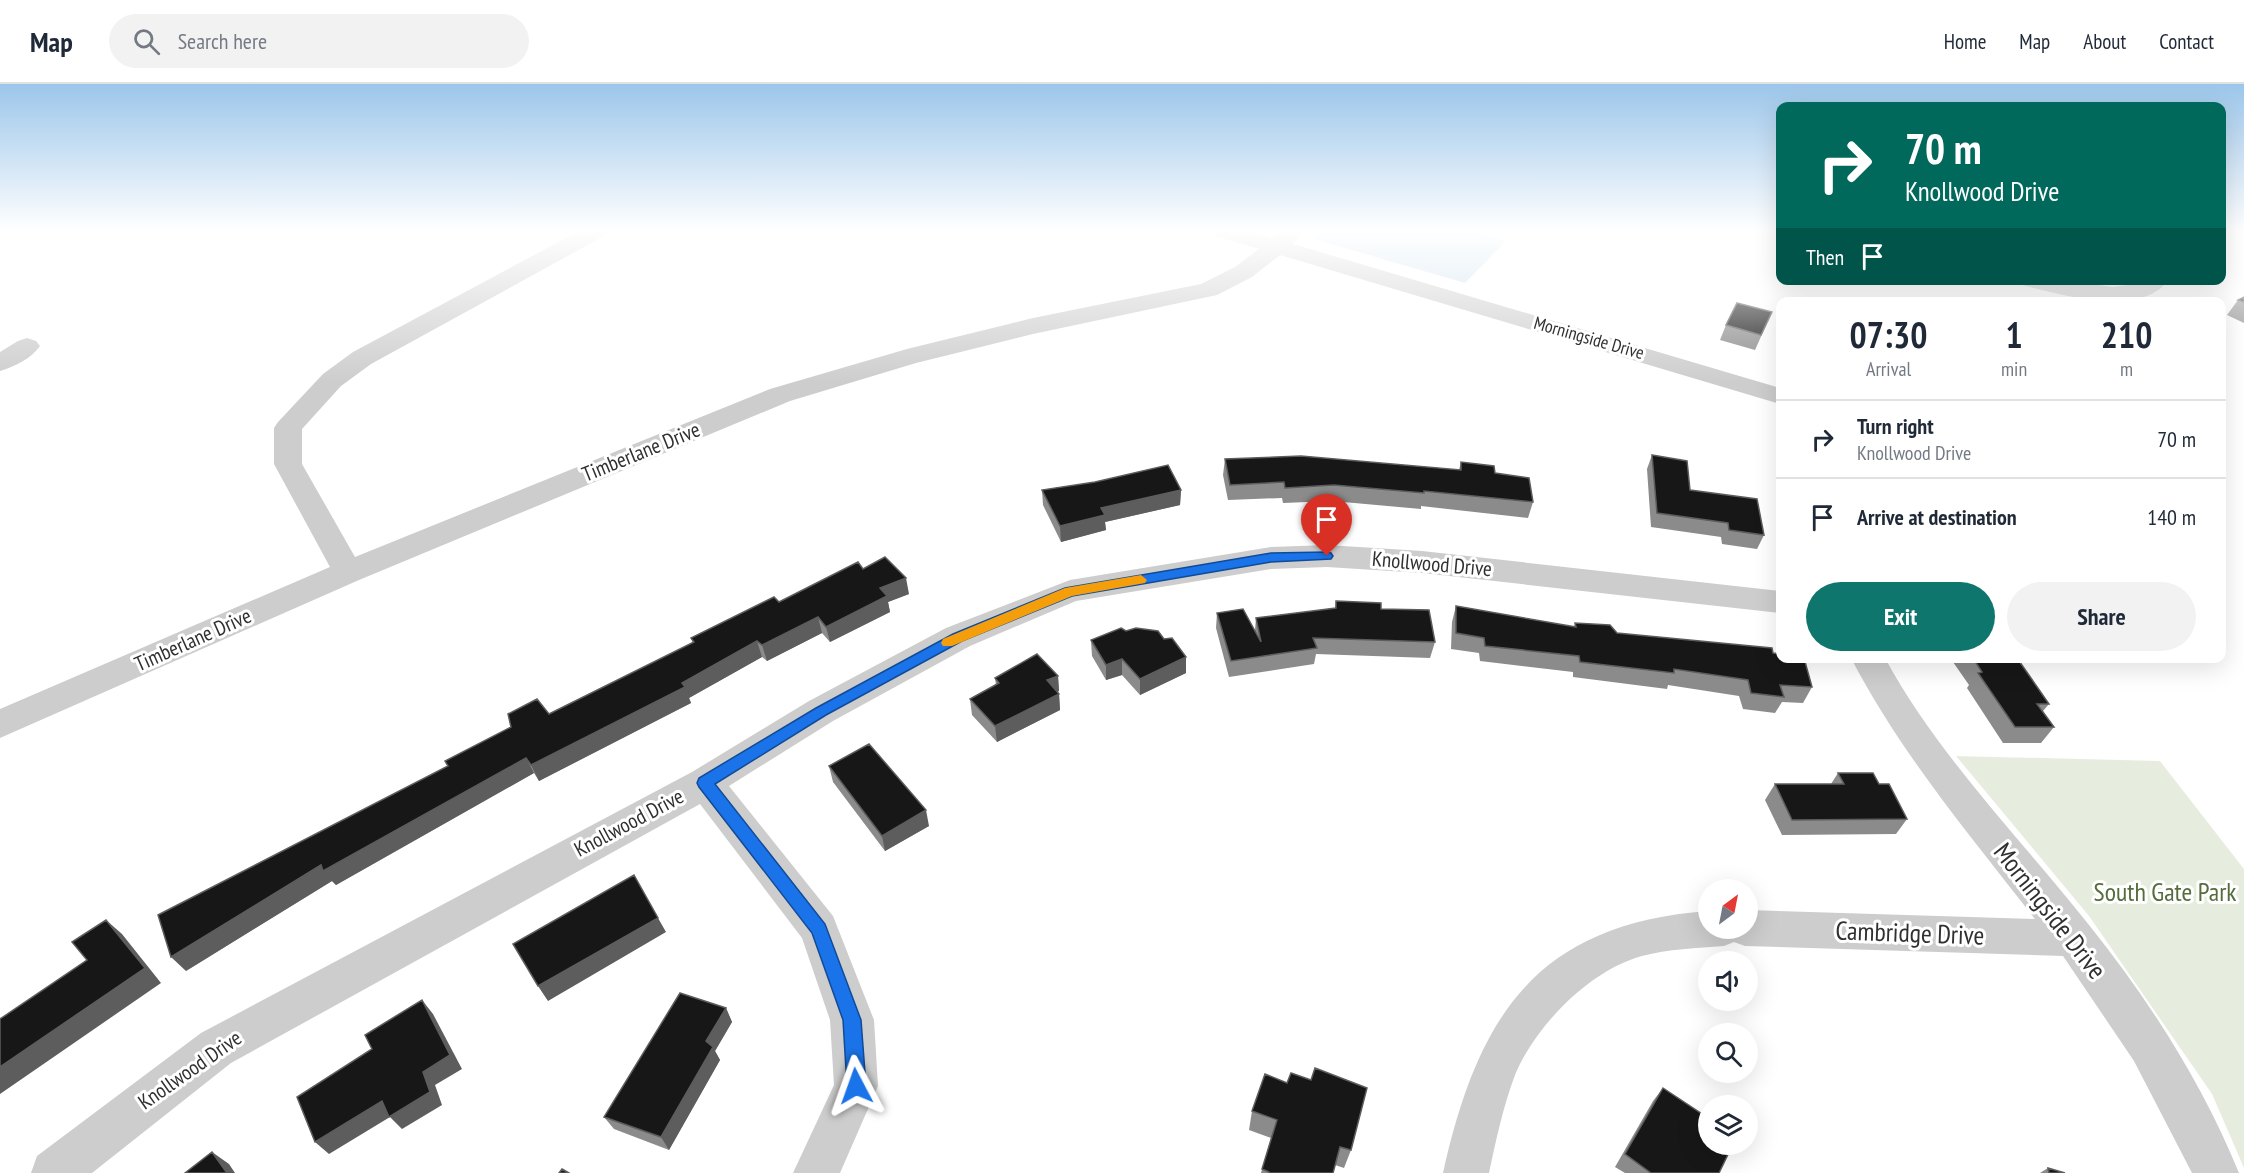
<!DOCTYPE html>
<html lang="en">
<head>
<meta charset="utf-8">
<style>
	:root { --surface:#fff; --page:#f2f2f3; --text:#1f2937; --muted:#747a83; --line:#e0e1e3; --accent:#0f766e }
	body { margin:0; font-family:"PT Sans Narrow",sans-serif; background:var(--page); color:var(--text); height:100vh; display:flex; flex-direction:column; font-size:22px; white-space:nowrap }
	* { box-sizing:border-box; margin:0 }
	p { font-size:20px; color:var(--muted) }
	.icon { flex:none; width:33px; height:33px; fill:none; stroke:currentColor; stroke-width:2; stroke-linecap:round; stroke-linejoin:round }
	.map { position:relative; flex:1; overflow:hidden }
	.panel { position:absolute; left:1776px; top:213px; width:450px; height:366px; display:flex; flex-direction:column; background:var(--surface); border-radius:12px; box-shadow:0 6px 24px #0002 }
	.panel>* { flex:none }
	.top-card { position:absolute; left:1776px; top:18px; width:450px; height:183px; border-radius:12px; box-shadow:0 6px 24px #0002; background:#00695c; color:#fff; overflow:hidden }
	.needle { width:39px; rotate:32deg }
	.buttons { position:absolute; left:1698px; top:795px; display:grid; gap:12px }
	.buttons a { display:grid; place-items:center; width:60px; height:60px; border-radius:50%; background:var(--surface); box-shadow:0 6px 24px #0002; font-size:30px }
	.pin { position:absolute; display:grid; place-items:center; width:51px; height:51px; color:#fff; margin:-62px -26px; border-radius:50% 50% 50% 0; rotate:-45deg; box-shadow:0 0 6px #0007 }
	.pin .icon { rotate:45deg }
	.me { position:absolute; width:66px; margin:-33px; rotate:356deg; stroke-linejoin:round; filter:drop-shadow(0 0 4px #0008) }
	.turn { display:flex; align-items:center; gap:21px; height:126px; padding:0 30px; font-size:27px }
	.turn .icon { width:78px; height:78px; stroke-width:2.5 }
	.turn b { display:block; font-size:42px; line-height:51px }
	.then { display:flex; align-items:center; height:57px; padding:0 30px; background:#0003; gap:12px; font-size:22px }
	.eta { display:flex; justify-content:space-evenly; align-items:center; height:102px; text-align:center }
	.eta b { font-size:36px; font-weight:800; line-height:42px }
	.cta { display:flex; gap:12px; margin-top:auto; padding:12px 30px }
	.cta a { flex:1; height:69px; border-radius:36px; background:var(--accent); color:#fff; font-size:24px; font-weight:800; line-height:69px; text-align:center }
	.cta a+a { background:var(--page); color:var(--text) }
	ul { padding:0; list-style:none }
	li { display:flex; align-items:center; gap:18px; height:78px; padding:0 30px; border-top:2px solid var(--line) }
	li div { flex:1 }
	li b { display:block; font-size:22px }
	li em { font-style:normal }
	header { display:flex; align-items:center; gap:36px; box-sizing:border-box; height:84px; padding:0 30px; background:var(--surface); border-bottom:2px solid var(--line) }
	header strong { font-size:28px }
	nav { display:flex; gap:33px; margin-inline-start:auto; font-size:21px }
	.search { width:420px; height:54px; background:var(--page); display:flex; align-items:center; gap:15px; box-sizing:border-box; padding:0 21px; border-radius:33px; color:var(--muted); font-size:22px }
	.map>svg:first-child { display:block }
	.green { fill:#e7edde }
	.water { fill:#cae1ed }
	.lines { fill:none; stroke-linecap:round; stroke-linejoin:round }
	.street { fill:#cdcdcd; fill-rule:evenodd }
	.wall { fill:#8b8b8b }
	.shaded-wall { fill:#5d5d5d }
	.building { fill:#171717; stroke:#5d5d5d; stroke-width:1.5 }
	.route { fill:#1a73e8; stroke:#114b97; stroke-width:1.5 }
	.slow { fill:#f59e0b }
	.labels { text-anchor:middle; stroke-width:6; stroke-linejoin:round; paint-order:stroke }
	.far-street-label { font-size:18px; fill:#303030; stroke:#fff }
	.street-label { font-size:21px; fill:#303030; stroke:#fff }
	.near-park-label { font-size:26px; fill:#556d3c; stroke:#fff }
	.near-street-label { font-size:26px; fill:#303030; stroke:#fff }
</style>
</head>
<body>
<header>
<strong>Map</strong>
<div class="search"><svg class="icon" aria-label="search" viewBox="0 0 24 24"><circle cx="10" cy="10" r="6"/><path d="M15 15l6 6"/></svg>Search here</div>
<nav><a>Home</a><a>Map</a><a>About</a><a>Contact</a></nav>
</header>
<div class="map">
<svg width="2244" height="1089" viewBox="0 0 2244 1089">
	<rect width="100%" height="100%" fill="#fff"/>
	<path class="green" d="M1956 672 2160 677 2244 785V1084L2212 1010 2089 832Z"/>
	<path class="water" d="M1322 147H1471L1506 157 1465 199 1314 155Z"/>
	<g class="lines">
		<path class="street" d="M579 147H607L604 152 371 280 341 302 302 345V380L355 473 770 305 907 265 1033 234 1201 200 1235 183 1259 165 1216 152 1213 147H1249L1272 154 1280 147H1304L1293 160 1780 304V320L1280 171 1252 193 1217 211 1033 250 916 279 790 317 359 496 0 654V625L330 483 274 380V344L278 338 323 290 353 268Z
			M2019 196H2063L2113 203 2128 201 2139 196H2168C2141 235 2059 210 2022 201Z
			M27 254 36 257 40 262C32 274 14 283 0 287V268L18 257Z
			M1327 461 1422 467 1780 507V529L1422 489 1327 483 1271 485 1076 517 970 562 833 637 729 702 833 832 874 936 878 1002 840 1089H793L834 1001 830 936 802 854 700 720 231 979 92 1089H31L37 1072 201 949 692 688 809 617 946 544 1070 496 1271 463Z
			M1851 574H1885C1939 673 2020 754 2089 841 2149 916 2203 1000 2239 1089H2192L2134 977 2063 872 1745 862 1734 858 1724 862C1697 864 1668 865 1642 872 1590 886 1535 942 1515 991 1503 1023 1496 1056 1489 1089H1443C1478 932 1536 840 1708 827V844H1748V826L2035 835C1969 750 1901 670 1851 574Z"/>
	</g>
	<path class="wall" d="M2244 213V239L2227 231 2238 216Z
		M1772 228 1755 266 1720 256 1726 241Z
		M1652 371 1690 406 1764 451 1757 465 1722 460 1721 453 1651 443 1647 385Z
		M1225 375 1459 386 1461 378 1495 389 1533 418 1528 434 1421 422V425L1332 417 1283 419 1282 414 1228 416 1223 391Z
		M1042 406H1181L1180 421 1105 438 1106 446 1061 458 1043 421Z
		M863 485 909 510 888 518 890 528 830 558 822 549 767 577 762 573 689 614 691 619 539 697 534 689 336 801 332 797 186 887 549 630 693 559 691 554Z
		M1336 517 1381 525 1435 558 1430 574 1316 570 1314 580 1229 593 1216 544 1217 529 1255 546 1256 534 1335 524Z
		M1456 522 1574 543 1575 539 1617 549 1773 569 1812 603 1803 619 1782 618 1775 629 1743 625 1739 612 1668 601 1667 605 1573 593V588L1480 577 1479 569 1451 565 1452 538Z
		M1126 547 1164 555 1186 573V589L1140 611 1122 591 1106 596 1092 572 1091 556Z
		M1952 574H2017L2049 620 2043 627 2054 643 2041 659H2003L1967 604 1969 601 1953 578Z
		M1058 592 1059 607 1057 608 1059 610 1060 626 997 658 972 631 970 615 996 601 995 594Z
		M829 682 929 742 885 767 833 698Z
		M1838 689 1879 700 1907 735 1896 750 1782 751 1765 716 1775 700H1831Z
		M726 924 732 938 715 967 720 976 669 1066 614 1045 604 1033Z
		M1663 1004 1719 1089H1625L1615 1083 1653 1017Z
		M1252 1027 1351 1066 1344 1084 1335 1081 1333 1089H1261L1271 1054 1249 1046Z
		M2048 1084 2065 1089H2040Z"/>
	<path class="shaded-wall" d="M1181 406 1180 421 1105 438 1106 446 1061 458 1060 442 1101 424Z
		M906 494 909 510 888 518 890 528 830 558 826 543 880 504Z
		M818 533 822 549 767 577 762 561Z
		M757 557 762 573 689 614 691 619 539 697 531 681Z
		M1186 573V589L1140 611V595Z
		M1122 575V591L1106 596V581Z
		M1058 592 1059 607 1048 612 1047 596Z
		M1059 610 1060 626 997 658 995 642Z
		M526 674 534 689 336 801 332 797 186 887 171 873 321 781Z
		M926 726 929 742 885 767 882 752Z
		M658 834 666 848 548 917 538 902Z
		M106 836 122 850 161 899 0 1010V983L145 884Z
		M422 916 433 930 462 985 435 1001 442 1021 402 1045 390 1033 329 1070 315 1058Z
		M726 924 732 938 715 967 720 976 669 1066 661 1053 706 957Z
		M212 1068 229 1080 235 1089H227Z"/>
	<path class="building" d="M2244 213V218L2238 216Z
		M1737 219 1772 228 1761 251 1726 241Z
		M1652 371 1687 377 1690 406 1757 415 1764 451 1729 446 1728 439 1657 429Z
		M1301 372 1461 386V378L1494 382 1495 389 1529 394 1533 418 1424 407V409L1334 401 1285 404 1284 398 1230 401 1225 375Z
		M1168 381 1181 406 1101 424 1105 431 1060 442 1042 406 1095 398Z
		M885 473 906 494 880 504 887 512 826 543 818 533 762 561 757 557 682 599 685 603 531 681 526 674 323 787 321 781 171 873 158 831 448 682 445 677 511 643 508 630 537 615 549 630 694 558 691 554 774 513 779 518 858 478 863 485Z
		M1336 517 1381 519V525L1429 526 1435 558 1313 554 1317 564 1231 577 1217 529 1243 525 1261 558 1256 534 1336 524Z
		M1456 522 1576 543 1575 539 1610 541 1617 549 1772 564 1773 569 1780 570V574H1804L1812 603 1780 601 1784 613 1751 609 1748 596 1674 585V589L1580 578 1579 572 1485 562 1484 554 1456 549Z
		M1121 544 1126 547 1136 544 1158 547 1164 555 1172 554 1186 573 1140 595 1122 575 1106 581 1091 556Z
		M1037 570 1058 592 1047 596 1059 610 995 642 970 615 999 599 995 594Z
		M1973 574H2017L2049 620H2037L2054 643H2015L1978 589 1982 588Z
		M869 660 926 726 882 752 829 682Z
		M1838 689H1873L1879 700H1889L1907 735 1792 736 1775 700H1844Z
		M634 791 658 834 538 902 513 860Z
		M106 836 145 884 0 983V935L87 876 72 858Z
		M680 909 726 924 706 957 713 963 661 1053 604 1033Z
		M422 916 450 971 423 988 430 1008 389 1033 382 1017 315 1058 297 1013 372 965 365 951Z
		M1315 984 1367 1004 1351 1066 1340 1063 1333 1089H1269V1088L1262 1085 1277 1036 1252 1027 1265 990 1287 999 1291 989 1311 996Z
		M1663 1004 1708 1034V1060H1733L1719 1089H1651L1625 1070Z
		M212 1068 227 1089H185Z
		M2048 1084 2065 1089H2049Z
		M562 1085 569 1089H559Z"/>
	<linearGradient id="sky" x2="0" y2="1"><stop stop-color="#9cc6ea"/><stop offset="0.49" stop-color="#fff"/><stop offset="1" stop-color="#fff" stop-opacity="0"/></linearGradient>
	<rect width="2244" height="299" fill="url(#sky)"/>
	<path class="route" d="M1327 468 1331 469 1333 472 1331 475 1271 478 1072 512 962 557 826 631 715 700 825 840 861 936 866 1002 863 1009 856 1011 850 1009 847 1002 843 936 812 849 699 703 697 699 699 694 816 624 953 550 1065 504 1271 469Z"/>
	<path class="slow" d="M1141 491 1147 496 1145 499 1072 512 952 562H943L941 559 943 555 1065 504Z"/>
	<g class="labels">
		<g class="far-street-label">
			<text transform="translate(1589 254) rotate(16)" y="6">Morningside Drive</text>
		</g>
		<g class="street-label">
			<text transform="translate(641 368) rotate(-22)" y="7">Timberlane Drive</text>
			<text transform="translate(1432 480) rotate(5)" y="7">Knollwood Drive</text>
			<text transform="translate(193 556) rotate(-24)" y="7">Timberlane Drive</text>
			<text transform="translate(629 739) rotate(-28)" y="7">Knollwood Drive</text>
			<text transform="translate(190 986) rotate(-35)" y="7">Knollwood Drive</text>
		</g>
		<g class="near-park-label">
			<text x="2165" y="817">South Gate Park</text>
		</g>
		<g class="near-street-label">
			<text transform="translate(2050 827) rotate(52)" y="9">Morningside Drive</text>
			<text transform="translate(1910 849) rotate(2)" y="9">Cambridge Drive</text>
		</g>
	</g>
</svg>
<div class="buttons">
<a><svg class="needle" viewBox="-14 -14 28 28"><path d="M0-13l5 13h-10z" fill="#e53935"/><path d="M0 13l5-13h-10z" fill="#747a83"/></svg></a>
<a><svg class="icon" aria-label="sound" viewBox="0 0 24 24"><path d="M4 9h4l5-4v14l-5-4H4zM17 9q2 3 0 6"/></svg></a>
<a><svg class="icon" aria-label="search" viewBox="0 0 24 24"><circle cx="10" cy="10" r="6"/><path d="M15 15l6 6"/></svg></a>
<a><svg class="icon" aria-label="layers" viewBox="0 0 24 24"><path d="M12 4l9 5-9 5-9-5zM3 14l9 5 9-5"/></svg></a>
</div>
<div class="pin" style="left:1327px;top:472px;background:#d93025"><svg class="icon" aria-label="arrive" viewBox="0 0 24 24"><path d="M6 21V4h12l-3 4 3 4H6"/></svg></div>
<svg class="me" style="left:856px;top:1002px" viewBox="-20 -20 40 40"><path d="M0-17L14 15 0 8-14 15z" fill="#1a73e8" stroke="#fff" stroke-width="4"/></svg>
<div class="top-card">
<div class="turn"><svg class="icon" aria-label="right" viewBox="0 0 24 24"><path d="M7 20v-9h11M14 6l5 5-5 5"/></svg><div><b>70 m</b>Knollwood Drive</div></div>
<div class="then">Then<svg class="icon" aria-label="arrive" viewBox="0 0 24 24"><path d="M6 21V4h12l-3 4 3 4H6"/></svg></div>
</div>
<section class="panel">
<div class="eta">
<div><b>07:30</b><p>Arrival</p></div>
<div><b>1</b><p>min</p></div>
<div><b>210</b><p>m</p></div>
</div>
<ul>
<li><svg class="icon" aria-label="right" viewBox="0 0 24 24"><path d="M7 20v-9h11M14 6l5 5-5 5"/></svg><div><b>Turn right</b><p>Knollwood Drive</p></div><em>70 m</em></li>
<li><svg class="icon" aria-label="arrive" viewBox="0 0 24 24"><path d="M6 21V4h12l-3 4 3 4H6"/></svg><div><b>Arrive at destination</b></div><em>140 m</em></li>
</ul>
<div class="cta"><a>Exit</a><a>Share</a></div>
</section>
</div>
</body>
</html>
